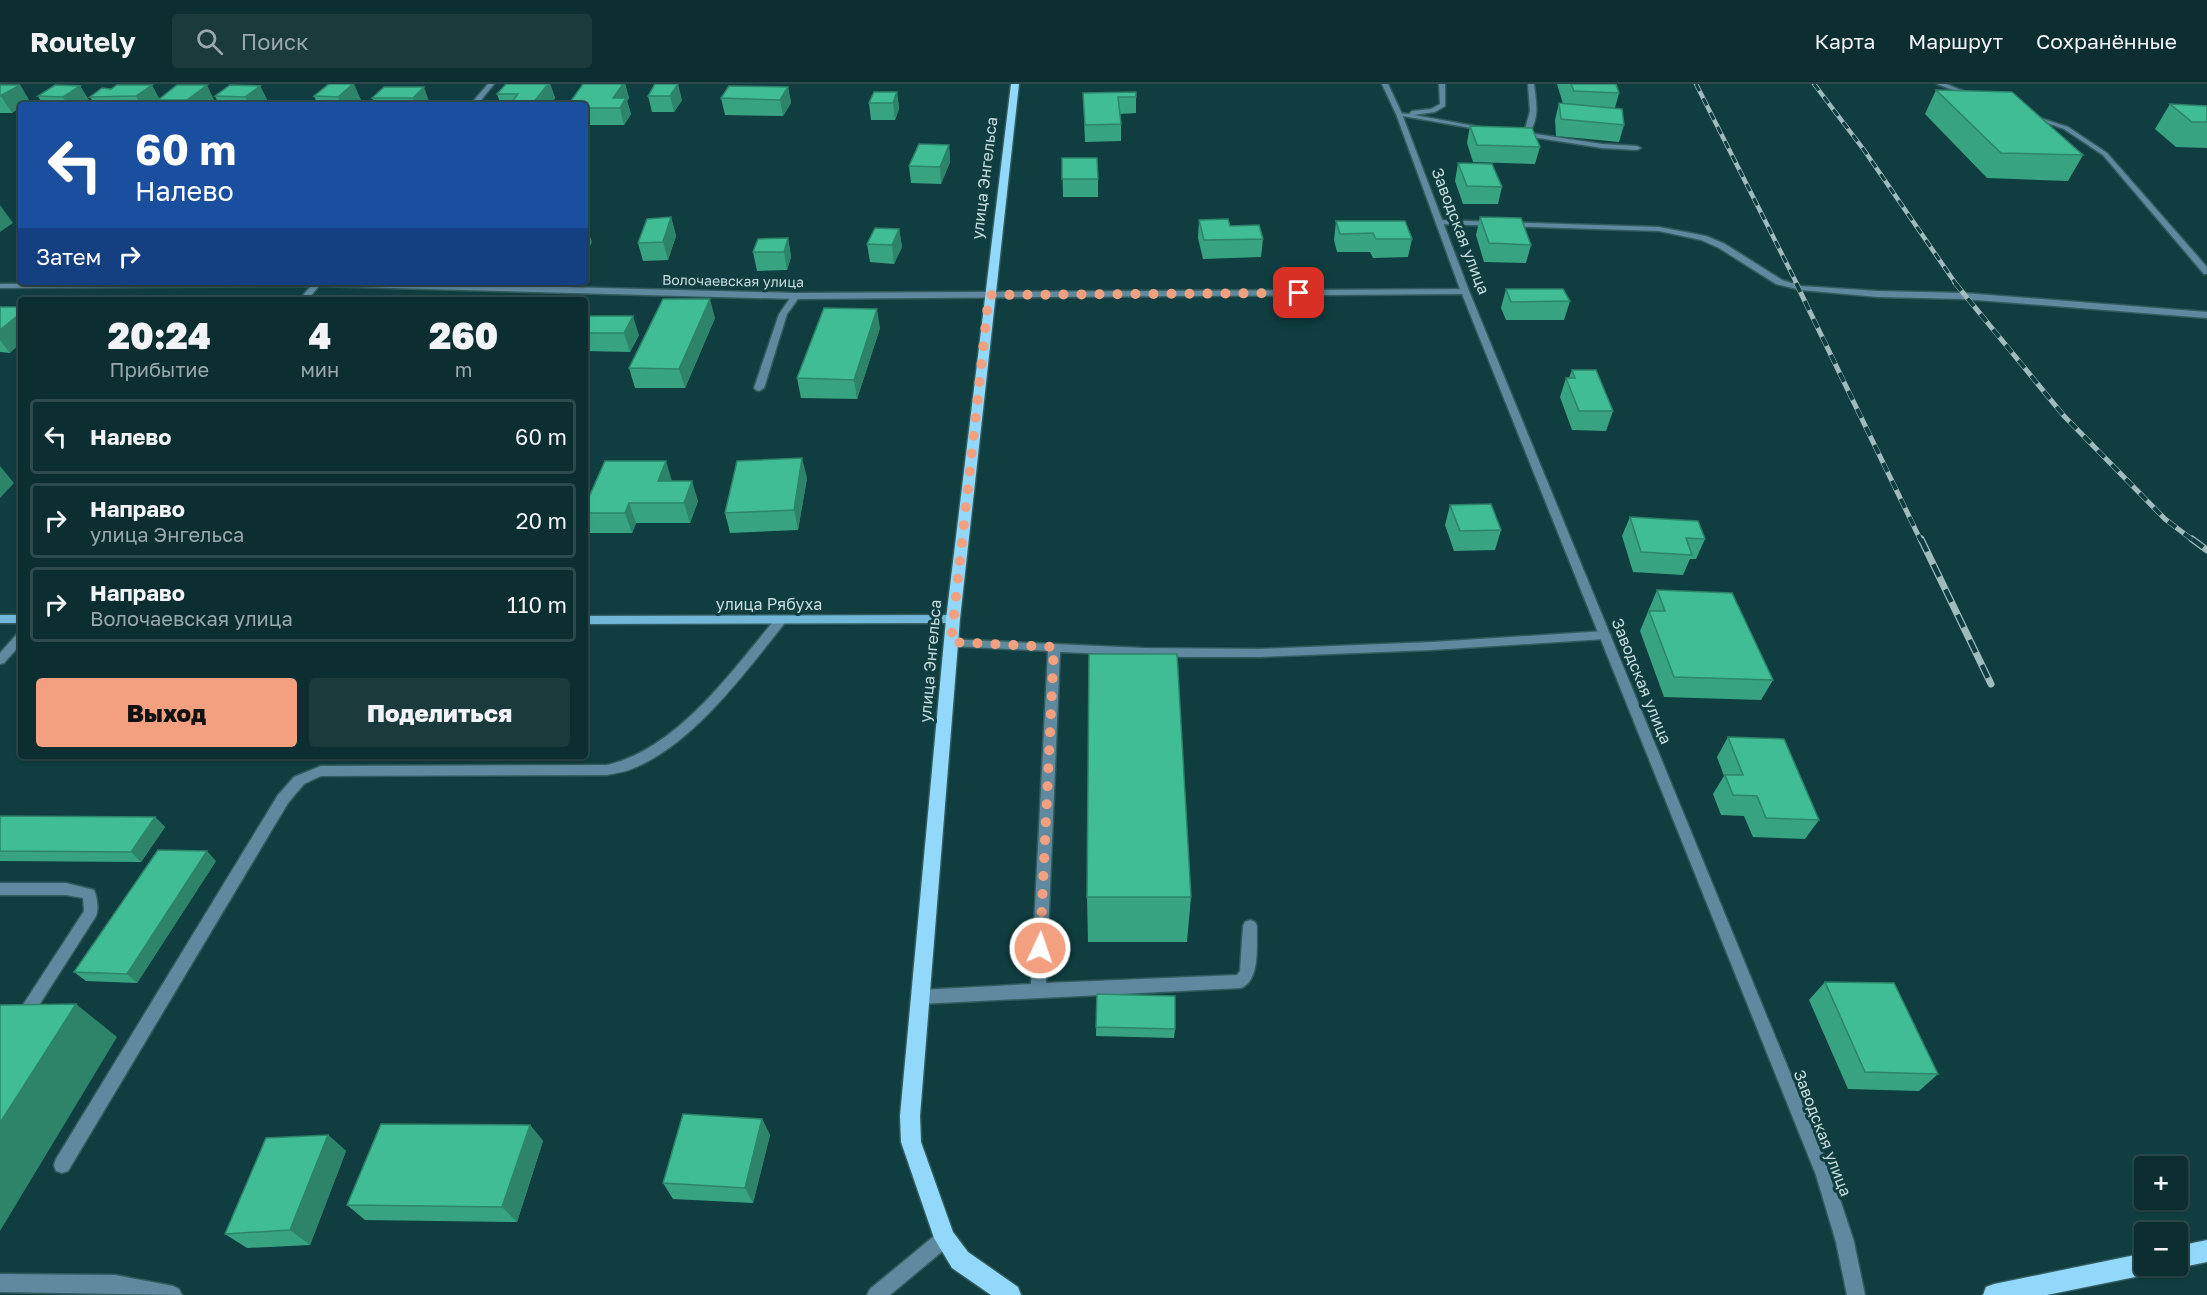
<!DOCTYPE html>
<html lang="ru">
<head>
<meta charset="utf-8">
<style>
	:root { --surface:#0c2e30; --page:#1a3a3c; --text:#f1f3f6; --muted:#9aa8ab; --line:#2c4a4c; --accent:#f2a080 }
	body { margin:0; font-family:"Golos Text",sans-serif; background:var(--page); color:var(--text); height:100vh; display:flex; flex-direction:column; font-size:22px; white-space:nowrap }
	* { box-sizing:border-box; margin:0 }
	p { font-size:20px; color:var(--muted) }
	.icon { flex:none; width:33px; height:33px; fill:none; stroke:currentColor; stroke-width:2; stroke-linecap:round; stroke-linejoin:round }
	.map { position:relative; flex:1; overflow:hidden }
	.panel { position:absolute; left:18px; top:213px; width:570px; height:462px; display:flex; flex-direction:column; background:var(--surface); border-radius:6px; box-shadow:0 2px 4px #0004,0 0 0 2px var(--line) }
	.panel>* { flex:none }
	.banner { position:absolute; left:18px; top:18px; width:570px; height:183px; border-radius:6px; box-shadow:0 2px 4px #0004,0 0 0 2px var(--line); background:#1a4fa0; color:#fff; overflow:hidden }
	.buttons { position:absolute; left:2134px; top:1072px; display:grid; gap:12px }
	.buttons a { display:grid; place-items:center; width:54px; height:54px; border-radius:6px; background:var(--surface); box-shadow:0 2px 4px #0004,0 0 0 2px var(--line); font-size:30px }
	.pin { position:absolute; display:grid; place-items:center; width:51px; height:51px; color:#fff; margin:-26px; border-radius:12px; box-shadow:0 3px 9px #0006 }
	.me { position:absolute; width:66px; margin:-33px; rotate:3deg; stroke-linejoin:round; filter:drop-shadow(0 0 4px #0008) }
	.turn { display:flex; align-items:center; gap:21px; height:126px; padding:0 18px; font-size:27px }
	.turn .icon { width:78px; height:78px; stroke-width:2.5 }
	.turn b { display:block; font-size:42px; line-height:51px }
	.then { display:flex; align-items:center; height:57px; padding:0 18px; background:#0003; gap:12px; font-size:22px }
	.eta { display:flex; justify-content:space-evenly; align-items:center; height:102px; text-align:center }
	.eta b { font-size:36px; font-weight:800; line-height:42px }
	.primary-button { display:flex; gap:12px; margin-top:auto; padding:12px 18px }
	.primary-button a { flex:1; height:69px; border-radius:6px; background:var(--accent); color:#111; font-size:24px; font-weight:800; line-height:69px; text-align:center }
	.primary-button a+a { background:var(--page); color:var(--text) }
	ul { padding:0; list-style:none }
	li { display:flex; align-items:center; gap:18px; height:75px; margin:0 12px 9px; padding:0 6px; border:3px solid var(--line); border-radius:6px }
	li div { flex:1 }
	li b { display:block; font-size:22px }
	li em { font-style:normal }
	header { display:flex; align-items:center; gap:36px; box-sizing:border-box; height:84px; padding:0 30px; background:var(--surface); border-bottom:2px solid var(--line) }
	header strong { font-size:28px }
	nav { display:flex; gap:33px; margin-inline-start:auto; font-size:21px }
	.search { width:420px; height:54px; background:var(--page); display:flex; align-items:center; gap:15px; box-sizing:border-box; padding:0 21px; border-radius:6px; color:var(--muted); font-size:22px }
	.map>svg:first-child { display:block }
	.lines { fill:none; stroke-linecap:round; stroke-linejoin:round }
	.service-casing { stroke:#315b5c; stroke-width:3 }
	.minor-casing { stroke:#315b5c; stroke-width:3 }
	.tertiary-casing { stroke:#315b5c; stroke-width:3 }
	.secondary-casing { stroke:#315b5c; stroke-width:3 }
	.primary-casing { stroke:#315b5c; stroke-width:3 }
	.service { fill:#5f899e; fill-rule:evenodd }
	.minor { fill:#5f899e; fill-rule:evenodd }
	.tertiary { fill:#5f899e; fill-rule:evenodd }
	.secondary { fill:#72b7d8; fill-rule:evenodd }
	.primary { fill:#92d8fb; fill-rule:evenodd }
	.rail-far2-casing { stroke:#9fbbbc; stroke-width:4.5 }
	.rail-far1-casing { stroke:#9fbbbc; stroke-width:5 }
	.rail-casing { stroke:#9fbbbc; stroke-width:7 }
	.rail-far2 { stroke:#103e40; stroke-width:3; stroke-dasharray:8; stroke-linecap:butt }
	.rail-far1 { stroke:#103e40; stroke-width:4; stroke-dasharray:10; stroke-linecap:butt }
	.rail { stroke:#103e40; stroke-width:4.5; stroke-dasharray:14; stroke-linecap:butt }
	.wall { fill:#37a380 }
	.shaded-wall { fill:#2d8468 }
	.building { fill:#40bd95; stroke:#2d8468; stroke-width:1.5 }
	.route { stroke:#f2a080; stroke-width:10; stroke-dasharray:0 18 }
	.labels { text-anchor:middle; stroke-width:6; stroke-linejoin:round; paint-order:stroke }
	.far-street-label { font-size:14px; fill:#c6ddde; stroke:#103e40 }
	.street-label { font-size:16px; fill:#c6ddde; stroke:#103e40 }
</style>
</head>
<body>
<header>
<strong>Routely</strong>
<div class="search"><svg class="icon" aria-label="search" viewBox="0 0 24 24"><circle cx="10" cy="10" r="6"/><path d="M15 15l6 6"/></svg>Поиск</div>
<nav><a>Карта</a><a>Маршрут</a><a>Сохранённые</a></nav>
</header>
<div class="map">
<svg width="2207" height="1211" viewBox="0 0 2207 1211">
	<rect width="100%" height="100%" fill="#103e40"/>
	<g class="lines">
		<g class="service-casing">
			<path id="service" d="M1439 0H1445V22L1435 28 1414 31 1486 44 1488 45V47L1397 31V29L1409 30 1412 27 1431 25 1440 20Z
				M1528 0H1534C1536 17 1540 34 1529 49L1602 60 1637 62 1641 64 1637 66 1602 64 1519 51V49L1525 45 1530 27Z
				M1937 0H1946L1976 12 1971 13Z
				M2025 29 2068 43 2107 69 2207 183V190H2204L2103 71 2064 45 2025 31Z
				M1436 136 1659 143 1706 152 1725 160 1782 196 1801 202 1878 207 1964 209 2207 228V234L1964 215 1878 213 1801 206 1776 200 1719 164 1701 156 1659 147 1439 140H1436Z
				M793 210 800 212 787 230 764 304 759 307 756 306 754 304 779 230Z
				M780 533 786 537 784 540C744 590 694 659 634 684 626 688 616 689 607 691L321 692 304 700 288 719 68 1087 62 1089 56 1087 54 1081 56 1075 278 711 294 693 321 682 607 681C677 665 732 587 776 534Z
				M1605 547 1611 551 1605 555 1432 566 1260 573H1183L1060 568 1046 899 1237 891 1240 887 1243 842 1245 838 1250 836 1255 838 1257 842C1256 860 1261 896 1241 904L920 920 915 918 913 913 915 908 920 906 1031 900 1048 567 951 562 947 561 945 558 947 555 1144 564 1260 565 1432 558Z
				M0 799H66L94 806C97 813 99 825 96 832L27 940 22 942 17 940 14 935 17 930 84 827 83 814 66 811H0Z
				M0 1190 115 1191 173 1202 179 1205 182 1211 0 1208Z"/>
		</g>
		<g class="minor-casing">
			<path id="minor" d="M488 0H494L477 21H470Z
				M1382 0H1388L1402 30 1469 207 1832 1091 1854 1158 1865 1211H1847L1836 1158 1816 1091 1462 210 796 215 319 202 307 216H299L311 202 0 204V200L371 198 796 209 1460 205 1396 30Z
				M21 549V560L4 579 0 580V569L17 550Z"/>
		</g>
		<g class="tertiary-casing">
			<path id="tertiary" d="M945 1145 951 1148 954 1154 951 1160 890 1211H867L870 1205 939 1148Z"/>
		</g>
		<g class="secondary-casing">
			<path id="secondary" d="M0 531H21V539H0Z
				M953 531 959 535 953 539 585 540V532Z"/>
		</g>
		<g class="primary-casing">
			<path id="primary" d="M1011 0H1019L960 535 920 1032 921 1058 953 1148 968 1168 1018 1203 1021 1211H991L952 1184 934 1154 901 1058 900 1032 946 535Z
				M2207 1156V1178L2178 1184 2174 1182H2178V1162Z
				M2145 1169V1182H2155L2153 1188 2145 1191 2047 1211H1983L1986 1203 1994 1200Z"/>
		</g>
		<use href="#service" class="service"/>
		<use href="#minor" class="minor"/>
		<use href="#tertiary" class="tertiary"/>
		<use href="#secondary" class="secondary"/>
		<use href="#primary" class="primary"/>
		<g class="rail-far2-casing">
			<path id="rail-far2" d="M1696 0 1797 200
				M1814 0 1864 66 1956 200"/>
		</g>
		<g class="rail-far1-casing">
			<path id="rail-far1" d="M1796 199 1921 457
				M1955 199 2064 332 2165 435 2194 457"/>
		</g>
		<g class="rail-casing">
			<path id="rail" d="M1921 455 1991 600
				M2192 455 2207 466"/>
		</g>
		<use href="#rail-far2" class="rail-far2"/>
		<use href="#rail-far1" class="rail-far1"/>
		<use href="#rail" class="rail"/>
	</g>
	<path class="wall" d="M329 0 361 16 355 21H318L314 12Z
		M506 0H550L555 14 550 21H501L497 10Z
		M583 0H625L629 14 627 17 631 30 624 41H585V21Z
		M655 0 682 16 674 28H652L648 12Z
		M1557 0H1616L1619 9 1615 24 1624 41 1619 58 1556 52 1555 36 1559 19 1563 20Z
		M0 1H20L30 18 25 21H21L12 29H0Z
		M80 2 90 18 86 21H43L38 12Z
		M260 2 268 18 264 21H219L215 12Z
		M384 3 430 20 429 21H376L372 14Z
		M788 3 791 19 783 32 725 31 721 14Z
		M102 4 159 15 215 18 211 21H160L159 18 156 21H95L90 13Z
		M1936 6 2083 71 2068 97 1987 94 1925 30Z
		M897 8 899 25 895 36H871L869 19Z
		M1083 9 1136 13V29L1120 30 1121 40V57L1085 58Z
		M2170 20 2207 22V64L2176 63 2155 45Z
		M1470 42 1540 63 1535 80 1473 78 1467 59Z
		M949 61 950 78 941 100 911 99 909 82Z
		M1062 74 1098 95V113H1063Z
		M1458 79 1502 103 1498 120H1463L1455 97Z
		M671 133 676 152 668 176 643 177 638 159Z
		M1480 133 1531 161 1526 179 1484 178 1476 151Z
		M1199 136 1230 142 1263 155 1261 173 1203 175 1198 154Z
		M1336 137 1412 155 1408 173 1373 174 1370 168H1337L1334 156Z
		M899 145 902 163 894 180 870 178 867 160Z
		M788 154 791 173 787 186 757 187 753 168Z
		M1506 205 1570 217 1564 236H1506L1501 224Z
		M0 223 10 269 0 268Z
		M585 232 639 251 630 268 585 267Z
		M715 234 685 304H635L629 284Z
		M880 244 857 315 801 314 797 294Z
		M1572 286 1613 327 1606 347 1572 346 1560 313 1566 294H1569Z
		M807 394 798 446 730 449 725 429Z
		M672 397 698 417 690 439H636L632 449H590L585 437V422Z
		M1450 421 1501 446 1495 466 1454 467 1445 441Z
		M1630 433 1705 455 1696 475H1690L1683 491 1633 488 1622 452Z
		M1657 506 1773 596 1761 616 1664 613 1640 547Z
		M1728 653 1819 736 1805 755 1753 753 1744 732 1721 731 1713 710 1724 692 1717 673Z
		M0 732 155 733 165 743 141 778 0 777Z
		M216 777 137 899 86 897 74 888Z
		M1087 813H1191L1187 858H1088Z
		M1825 898 1938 990 1919 1007 1848 1005 1809 916Z
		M1097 910 1175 945 1174 954 1096 952Z
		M762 1035 770 1051 753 1119 673 1115 663 1099Z
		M530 1041 543 1057 517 1138 365 1136 347 1121Z
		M328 1051 346 1067 310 1161 247 1164 225 1150Z"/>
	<path class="shaded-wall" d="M353 0H354L361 16 355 21H341L338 13Z
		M548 0H550L555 14 550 21H534L533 19Z
		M623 0H625L629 14 627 17 631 30 624 41 620 24 613 14Z
		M678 0 682 16 674 28 670 12Z
		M20 1 30 18 25 21H21V23L12 29 1 12Z
		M152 1 160 16H158L159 18 156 21H141L136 12Z
		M207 1 215 18 211 21H190L187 16Z
		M80 2 90 18 86 21H68L63 13Z
		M260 2 268 18 264 21H250L245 13Z
		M424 3 430 20 429 21H416L413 14Z
		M788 3 791 19 783 32 780 16Z
		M897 8 899 25 895 36 893 19Z
		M949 61 950 78 941 100 940 83Z
		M0 121 13 139 0 148Z
		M671 133 676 152 668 176 663 158Z
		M586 140 592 158 585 172V141Z
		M899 145 902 163 894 180 892 161Z
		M788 154 791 173 787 186 784 168Z
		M710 215 715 234 685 304 679 285Z
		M877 225 880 244 857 315 854 296Z
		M21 229V259L10 269 0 256V246Z
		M633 232 639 251 630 268 624 249Z
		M802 374 807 394 798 446 794 426Z
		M666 377 672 397H658Z
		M0 382 14 399 0 414Z
		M692 397 698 417 690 439 684 419Z
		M629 419 636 439 632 449 625 429Z
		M155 733 165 743 141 778 131 768Z
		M207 767 216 777 137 899 127 890Z
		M76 920 117 953 0 1147V1039Z
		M762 1035 770 1051 753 1119 745 1104Z
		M530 1041 543 1057 517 1138 502 1123Z
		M328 1051 346 1067 310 1161 290 1146Z"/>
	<path class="building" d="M329 0H353L338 13 314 12Z
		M506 0H548L533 19H511L518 10H497Z
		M583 0H623L613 14H626L620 24H585V21H568Z
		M655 0H678L670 12H648Z
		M1571 0H1616L1619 9 1574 7Z
		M0 1H20L0 12Z
		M55 1 80 2 63 13 38 12Z
		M117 1H152L136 12 90 13 102 4 111 5Z
		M177 1H207L187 16H158Z
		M230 1 260 2 245 13 215 12Z
		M729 2 788 3 780 16 721 14Z
		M384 3H424L413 14H372Z
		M1936 6 2012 8 2083 71 2001 69Z
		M874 8H897L893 19H869Z
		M1136 8V13H1118L1121 40 1085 41 1083 9Z
		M1559 19 1622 25 1624 41 1561 35Z
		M2170 20 2207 22V38H2192Z
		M1470 42 1532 44 1540 63 1477 61Z
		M919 60 949 61 940 83 909 82Z
		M1062 74H1097L1098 95H1062Z
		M1458 79 1492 80 1502 103 1467 102Z
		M671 133 663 158 638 159 647 135Z
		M1480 133 1521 134 1531 161 1489 159Z
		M1228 135 1230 142 1259 141 1263 155 1204 156 1199 136Z
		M1336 137H1405L1412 155H1376L1373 149 1340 150Z
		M875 144 899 145 892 161 867 160Z
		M788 154 784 168H753L758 155Z
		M1506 205H1563L1570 217 1511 218Z
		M663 215H710L679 285 629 284Z
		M0 223H21V229L0 246Z
		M824 224 877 225 854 296 797 294Z
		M585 232H633L624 249H585Z
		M1572 286H1596L1613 327H1579L1566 294H1575Z
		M802 374 794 426 725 429 737 377Z
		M605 377H666L658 397H692L684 419H629L625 429H585V422Z
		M1491 420 1501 446 1460 447 1450 421Z
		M1630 433 1698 437 1705 455 1686 454 1692 471 1641 468Z
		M1657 506 1732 509 1773 596 1674 593 1649 527H1665Z
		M1089 570H1177L1191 813H1087Z
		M1728 653 1784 655 1819 736 1766 734 1757 712 1733 711 1725 691H1743Z
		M0 732 155 733 131 768 0 767Z
		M158 766 207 767 127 890 74 888Z
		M1825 898 1894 899 1938 990 1865 988Z
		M1097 910 1175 912V945L1096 943Z
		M76 920 0 1039V921Z
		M683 1030 762 1035 745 1104 663 1099Z
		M381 1040 530 1041 502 1123 347 1121Z
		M328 1051 290 1146 225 1150 266 1054Z"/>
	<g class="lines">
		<path class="route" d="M1040 864 1054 563 951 558 989 211 1299 209"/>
	</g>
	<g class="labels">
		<g class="far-street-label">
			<text transform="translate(733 197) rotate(1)" y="5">Волочаевская улица</text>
		</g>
		<g class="street-label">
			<text transform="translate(984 94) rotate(-83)" y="6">улица Энгельса</text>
			<text transform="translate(1461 147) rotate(69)" y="6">Заводская улица</text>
			<text x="769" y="526">улица Рябуха</text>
			<text transform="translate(930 577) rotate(-85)" y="6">улица Энгельса</text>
			<text transform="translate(1642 597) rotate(68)" y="6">Заводская улица</text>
			<text transform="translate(1823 1049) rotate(69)" y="6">Заводская улица</text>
		</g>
	</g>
</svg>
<div class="buttons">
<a>+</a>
<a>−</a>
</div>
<div class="pin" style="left:1299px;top:209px;background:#d93025"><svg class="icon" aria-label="arrive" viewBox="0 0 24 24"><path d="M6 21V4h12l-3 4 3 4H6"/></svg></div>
<svg class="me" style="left:1040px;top:864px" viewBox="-20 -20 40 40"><circle r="17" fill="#f2a080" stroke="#fff" stroke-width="3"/><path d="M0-11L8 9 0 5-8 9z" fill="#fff"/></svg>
<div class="banner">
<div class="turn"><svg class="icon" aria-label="left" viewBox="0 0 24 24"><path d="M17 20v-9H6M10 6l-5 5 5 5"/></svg><div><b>60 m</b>Налево</div></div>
<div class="then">Затем<svg class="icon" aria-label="right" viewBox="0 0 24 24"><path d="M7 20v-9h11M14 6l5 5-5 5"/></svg></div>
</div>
<section class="panel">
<div class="eta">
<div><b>20:24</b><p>Прибытие</p></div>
<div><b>4</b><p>мин</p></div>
<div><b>260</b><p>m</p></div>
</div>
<ul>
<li><svg class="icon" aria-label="left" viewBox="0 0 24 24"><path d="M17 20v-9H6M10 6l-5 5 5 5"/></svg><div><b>Налево</b></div><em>60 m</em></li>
<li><svg class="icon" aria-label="right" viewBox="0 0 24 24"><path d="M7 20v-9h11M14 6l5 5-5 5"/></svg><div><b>Направо</b><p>улица Энгельса</p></div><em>20 m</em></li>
<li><svg class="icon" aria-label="right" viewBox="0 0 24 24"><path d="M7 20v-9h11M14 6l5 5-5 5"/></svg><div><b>Направо</b><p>Волочаевская улица</p></div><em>110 m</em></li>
</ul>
<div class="primary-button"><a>Выход</a><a>Поделиться</a></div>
</section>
</div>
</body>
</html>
